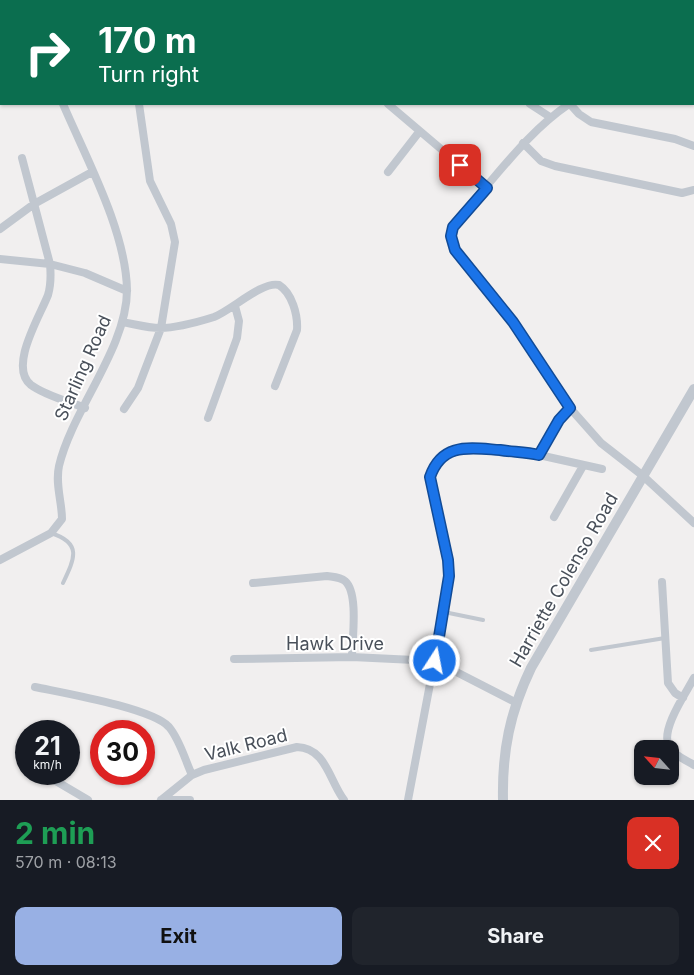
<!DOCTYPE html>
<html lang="en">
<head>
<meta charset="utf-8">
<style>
	:root { --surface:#171b24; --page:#20242c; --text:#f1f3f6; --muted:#9ea1a6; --accent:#98b0e4 }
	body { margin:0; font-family:Inter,sans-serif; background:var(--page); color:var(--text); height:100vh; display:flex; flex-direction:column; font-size:19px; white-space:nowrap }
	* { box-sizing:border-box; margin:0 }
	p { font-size:16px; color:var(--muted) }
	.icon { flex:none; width:28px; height:28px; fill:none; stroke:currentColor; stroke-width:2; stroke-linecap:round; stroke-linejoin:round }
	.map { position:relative; height:800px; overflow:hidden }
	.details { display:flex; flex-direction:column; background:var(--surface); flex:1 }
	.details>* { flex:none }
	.top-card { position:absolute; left:0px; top:0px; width:695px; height:105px; box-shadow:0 1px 4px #0004; background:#0b6e4f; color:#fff; overflow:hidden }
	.needle { width:32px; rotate:297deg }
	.tools { position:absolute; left:634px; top:740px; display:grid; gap:10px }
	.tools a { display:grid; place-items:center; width:45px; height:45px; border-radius:10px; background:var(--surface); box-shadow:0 1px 4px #0004; font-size:25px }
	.speed { position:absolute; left:15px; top:720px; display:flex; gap:10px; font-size:25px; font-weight:700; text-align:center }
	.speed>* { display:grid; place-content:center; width:65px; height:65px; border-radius:50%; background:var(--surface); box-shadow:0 1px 4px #0004; line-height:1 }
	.speed small { font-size:12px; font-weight:400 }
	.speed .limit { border:8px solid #d22; background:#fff; color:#111 }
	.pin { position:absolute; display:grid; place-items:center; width:42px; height:42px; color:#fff; margin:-21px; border-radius:10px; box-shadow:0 2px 8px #0006 }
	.me { position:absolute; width:55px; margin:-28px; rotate:11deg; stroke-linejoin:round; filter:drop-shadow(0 0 4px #0008) }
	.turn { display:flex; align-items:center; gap:18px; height:105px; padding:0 15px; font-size:22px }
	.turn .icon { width:65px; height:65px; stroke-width:2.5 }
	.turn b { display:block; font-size:35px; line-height:42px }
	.round { display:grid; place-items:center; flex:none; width:52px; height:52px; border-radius:10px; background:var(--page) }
	.headline { display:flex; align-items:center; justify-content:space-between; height:85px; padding:0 15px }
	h1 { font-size:30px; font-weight:700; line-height:38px; color:#1e9e55 }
	.action { display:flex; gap:10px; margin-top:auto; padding:10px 15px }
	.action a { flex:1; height:58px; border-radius:10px; background:var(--accent); color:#111; font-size:20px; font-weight:700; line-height:58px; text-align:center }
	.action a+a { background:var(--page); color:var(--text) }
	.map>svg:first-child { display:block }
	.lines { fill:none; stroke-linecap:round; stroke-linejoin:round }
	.service { stroke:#c1c7cf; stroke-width:4 }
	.minor { stroke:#c1c7cf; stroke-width:8 }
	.tertiary { stroke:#c1c7cf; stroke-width:10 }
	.route-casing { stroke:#114b97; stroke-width:12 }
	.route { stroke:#1a73e8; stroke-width:9 }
	.labels { text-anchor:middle; stroke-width:4; stroke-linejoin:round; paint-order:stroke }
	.street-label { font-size:18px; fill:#49505a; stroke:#fff }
</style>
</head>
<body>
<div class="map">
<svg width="694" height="800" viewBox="0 0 694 800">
	<rect width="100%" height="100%" fill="#f1efef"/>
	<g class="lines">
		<path class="service" d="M51 533C82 543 75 558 63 583
			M444 612 483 620
			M591 650 665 638"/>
		<path class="minor" d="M26 0V1
			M79 0V1
			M136 0 137 1
			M324 0 325 1
			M497 0 499 1
			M384 1 385 0
			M694 84V85
			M388 104 487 188
			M530 104 550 117
			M569 104C525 134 496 178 460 216 452 229 449 236 455 250L513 322 570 408 601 443 642 475 694 523
			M570 104 579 114 591 122 675 139 694 146
			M523 143 541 161 555 166 682 193 694 190
			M22 158 50 264C51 275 51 285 48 295 40 316 8 367 31 385 46 396 68 401 85 408
			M388 172 419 132
			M0 229 34 204 92 172
			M0 259 50 264 85 273 127 291
			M122 322C134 324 148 328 160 328 177 328 198 322 214 317 232 310 262 281 279 285 292 293 298 315 297 330L275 386
			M124 409 138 388 161 328 175 242 171 224 150 181 139 104
			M208 418 237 338 239 321 235 306
			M539 455 602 469
			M554 517 583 466
			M0 560 51 533 62 519C62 502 55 484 59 466 72 410 127 348 127 290 126 231 86 158 63 104
			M662 582 668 683 675 693 683 698
			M253 583 327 576C333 577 340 577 345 581 359 593 352 640 352 657
			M234 659 352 657 435 661 515 702
			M694 678C686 693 660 730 669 746 673 755 686 760 694 765
			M35 687C63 693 152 708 169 727 180 740 185 760 192 775
			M22 745 26 761
			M44 774 88 800
			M161 800 192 775 204 770 297 747C326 748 329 780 344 800
			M161 800H190
			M408 800 448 589V560L431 477C442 442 470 448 500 450 513 452 526 452 539 455L559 420 570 408"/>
		<path class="tertiary" d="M503 800C502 751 510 712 531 668L694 389"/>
	</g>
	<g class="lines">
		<g class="route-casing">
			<path id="route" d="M435 661 449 576 448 560 430 477C442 442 470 448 500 450 513 452 526 452 539 455L559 420 570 408 513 322 455 250 451 236 453 227 487 188 460 165"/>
		</g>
		<use href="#route" class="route"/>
	</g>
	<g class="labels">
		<g class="street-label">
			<text transform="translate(83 368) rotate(-66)" y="6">Starling Road</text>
			<text transform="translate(564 580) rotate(-60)" y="6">Harriette Colenso Road</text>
			<text x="335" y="650">Hawk Drive</text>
			<text transform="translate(246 745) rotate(-14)" y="6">Valk Road</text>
		</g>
	</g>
</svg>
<div class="tools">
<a><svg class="needle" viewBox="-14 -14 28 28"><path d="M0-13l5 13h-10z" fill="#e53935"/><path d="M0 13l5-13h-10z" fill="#9ea1a6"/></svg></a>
</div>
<div class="speed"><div>21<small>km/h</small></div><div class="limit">30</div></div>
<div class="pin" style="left:460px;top:165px;background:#d93025"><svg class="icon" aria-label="arrive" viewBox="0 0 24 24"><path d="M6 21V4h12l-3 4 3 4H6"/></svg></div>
<svg class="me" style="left:435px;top:661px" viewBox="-20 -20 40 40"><circle r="17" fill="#1a73e8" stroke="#fff" stroke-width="3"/><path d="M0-11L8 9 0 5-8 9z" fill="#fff"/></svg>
<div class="top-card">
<div class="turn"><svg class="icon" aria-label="right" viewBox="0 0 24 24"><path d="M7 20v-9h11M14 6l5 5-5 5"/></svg><div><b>170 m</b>Turn right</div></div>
</div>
</div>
<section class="details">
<div class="headline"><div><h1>2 min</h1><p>570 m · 08:13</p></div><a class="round" style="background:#d93025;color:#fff"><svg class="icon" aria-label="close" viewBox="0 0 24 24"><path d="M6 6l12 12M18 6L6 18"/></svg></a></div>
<div class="action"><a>Exit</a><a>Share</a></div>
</section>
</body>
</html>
